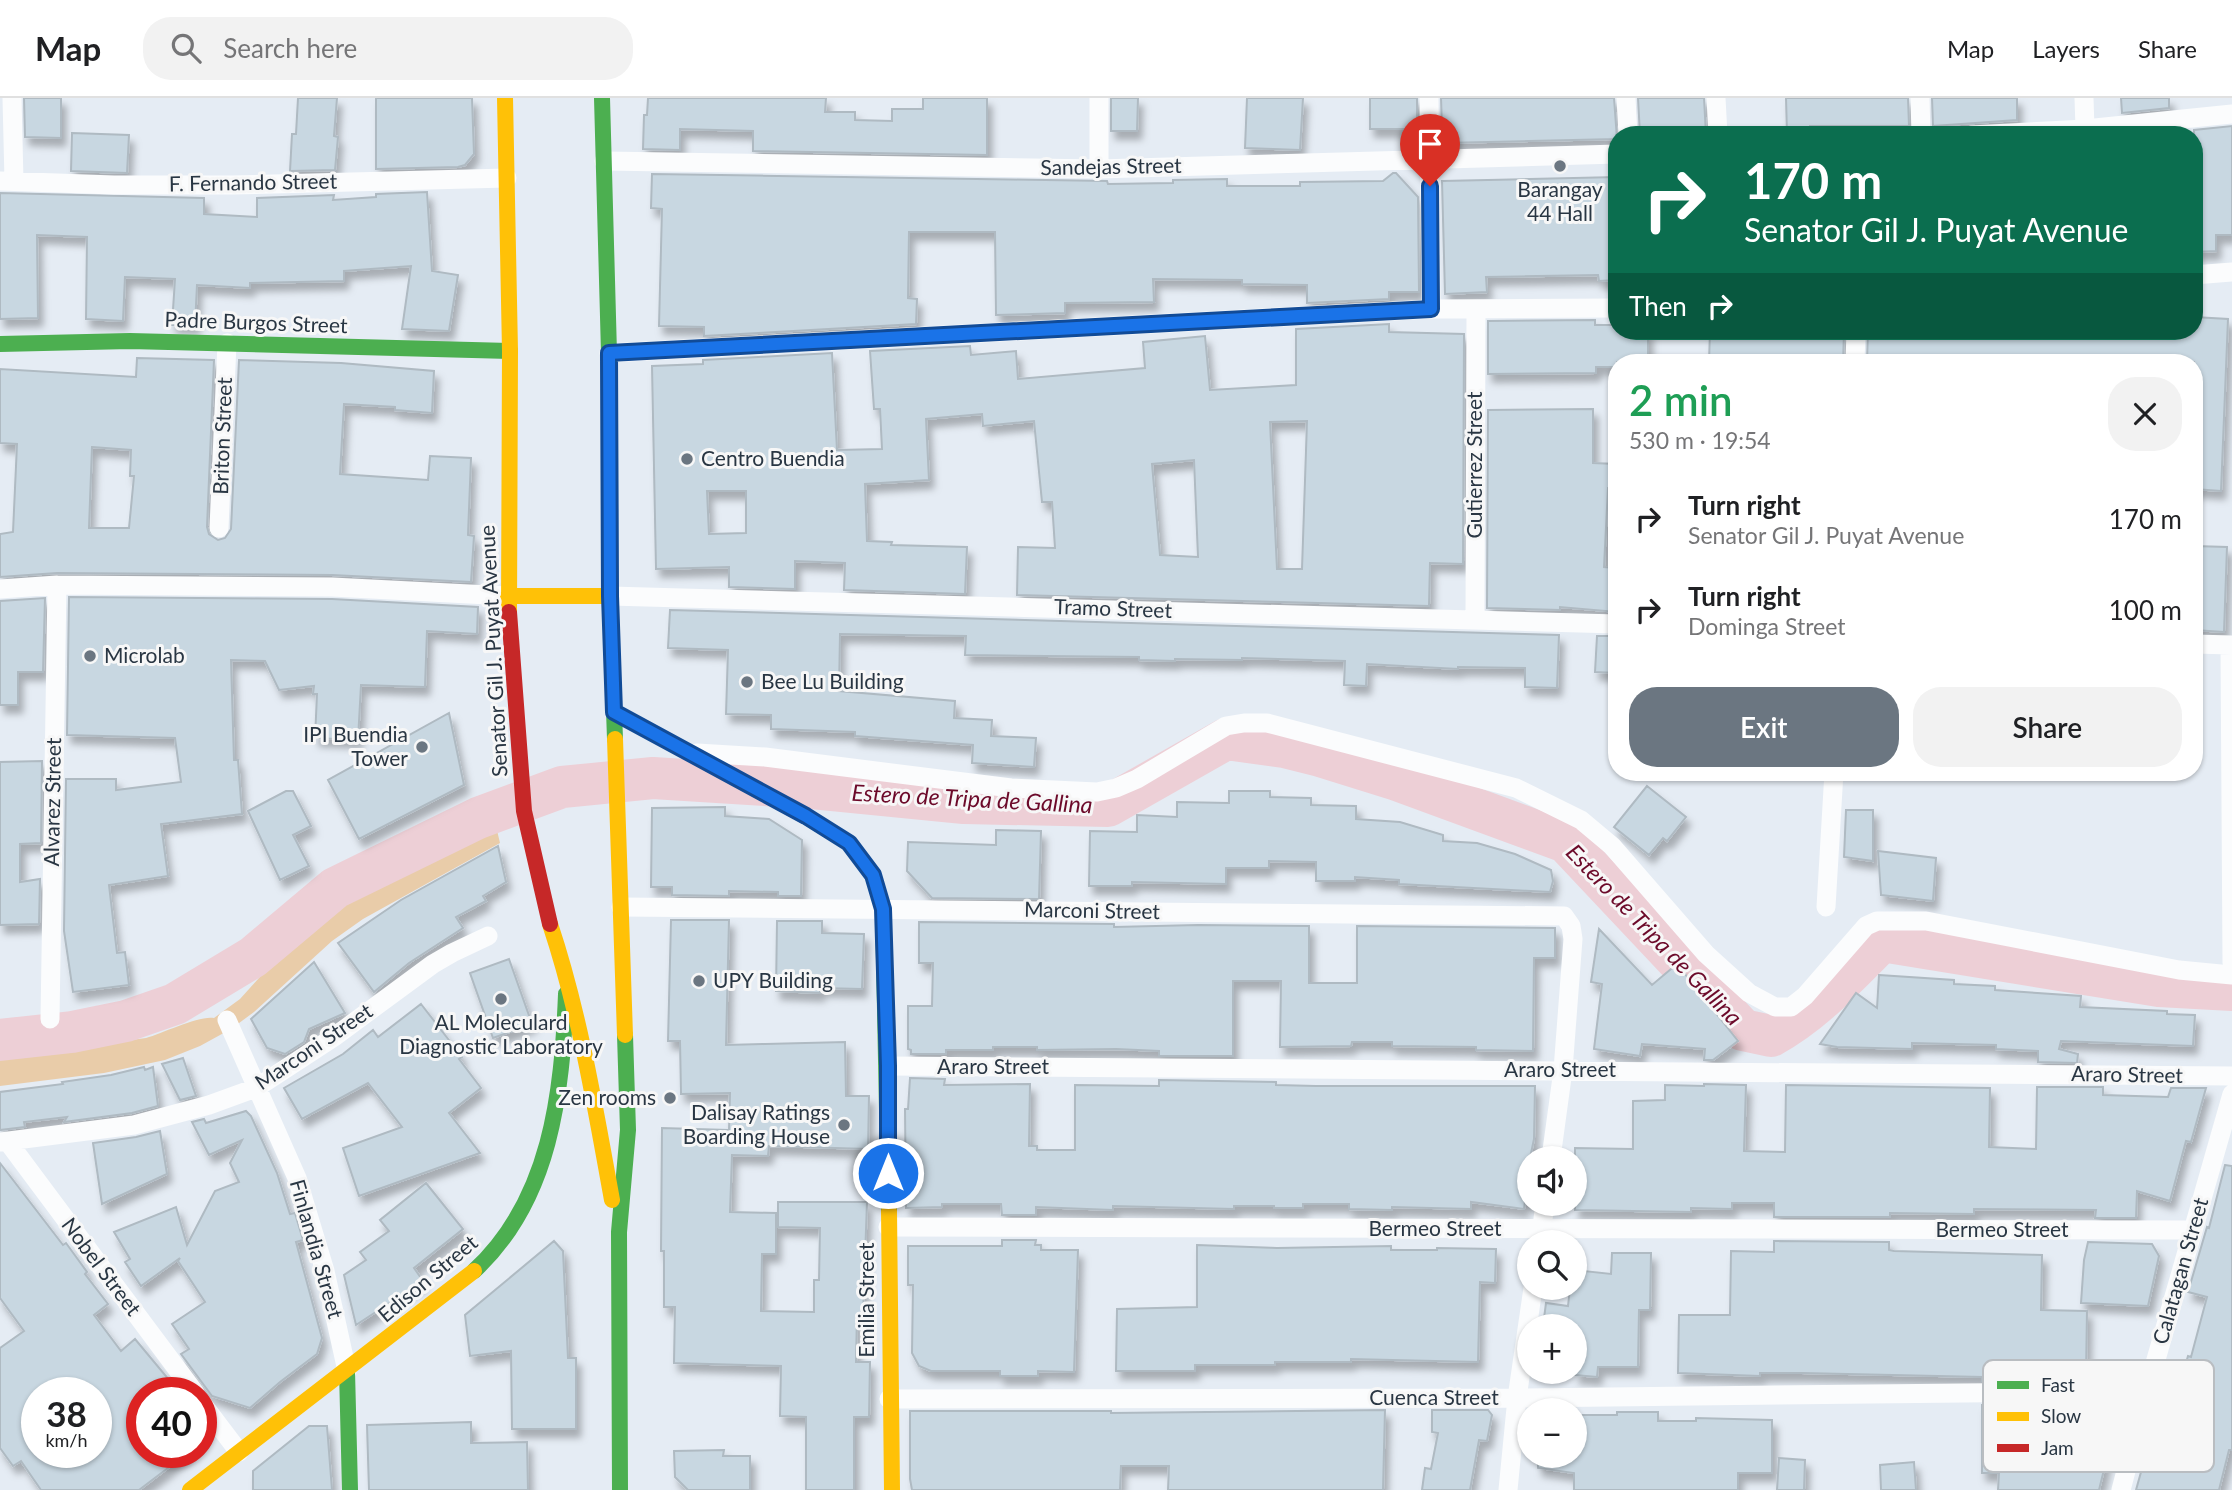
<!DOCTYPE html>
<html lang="en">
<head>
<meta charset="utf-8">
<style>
	:root { --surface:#fff; --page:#f2f2f2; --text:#202124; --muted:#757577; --line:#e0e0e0; --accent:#6b7681 }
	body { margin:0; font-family:Lato,sans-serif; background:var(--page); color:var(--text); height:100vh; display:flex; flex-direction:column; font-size:26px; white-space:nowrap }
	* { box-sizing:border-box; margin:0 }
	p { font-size:23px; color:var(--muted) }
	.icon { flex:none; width:38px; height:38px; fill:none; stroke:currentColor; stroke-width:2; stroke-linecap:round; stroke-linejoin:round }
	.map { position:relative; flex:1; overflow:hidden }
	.panel { position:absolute; left:1608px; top:256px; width:595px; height:427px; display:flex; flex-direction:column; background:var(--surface); border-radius:28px; box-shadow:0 2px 5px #0004 }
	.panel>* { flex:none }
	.banner { position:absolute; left:1608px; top:28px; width:595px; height:214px; border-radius:28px; box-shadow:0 2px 5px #0004; background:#0b6e4f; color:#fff; overflow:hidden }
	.fabs { position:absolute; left:1517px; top:1048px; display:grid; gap:14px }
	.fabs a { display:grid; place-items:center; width:70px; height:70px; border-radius:50%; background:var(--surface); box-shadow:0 2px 5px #0004; font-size:35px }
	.speed { position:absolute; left:21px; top:1279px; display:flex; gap:14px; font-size:35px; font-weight:700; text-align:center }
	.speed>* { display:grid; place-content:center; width:91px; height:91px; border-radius:50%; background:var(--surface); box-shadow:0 2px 5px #0004; line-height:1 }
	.speed small { font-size:18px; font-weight:400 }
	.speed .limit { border:10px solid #d22; background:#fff; color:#111 }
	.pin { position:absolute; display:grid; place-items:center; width:60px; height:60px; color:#fff; margin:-72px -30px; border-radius:50% 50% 50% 0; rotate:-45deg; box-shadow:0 0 7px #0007 }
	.pin .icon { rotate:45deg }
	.me { position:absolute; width:77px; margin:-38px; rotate:0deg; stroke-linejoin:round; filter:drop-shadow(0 0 5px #0008) }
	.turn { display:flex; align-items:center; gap:24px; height:147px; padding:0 21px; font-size:32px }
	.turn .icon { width:91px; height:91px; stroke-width:2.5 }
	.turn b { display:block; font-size:49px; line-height:60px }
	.then { display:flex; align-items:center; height:66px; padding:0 21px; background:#0003; gap:14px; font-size:26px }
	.round { display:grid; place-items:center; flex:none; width:74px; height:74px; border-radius:28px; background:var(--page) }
	.head { display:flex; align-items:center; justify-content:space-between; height:119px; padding:0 21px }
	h1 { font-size:42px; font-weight:600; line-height:52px; color:#1e9e55 }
	.cta { display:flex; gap:14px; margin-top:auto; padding:14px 21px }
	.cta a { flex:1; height:80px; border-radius:28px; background:var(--accent); color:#fff; font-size:28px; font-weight:600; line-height:80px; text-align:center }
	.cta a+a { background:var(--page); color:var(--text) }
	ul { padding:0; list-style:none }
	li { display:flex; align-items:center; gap:21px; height:91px; padding:0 21px }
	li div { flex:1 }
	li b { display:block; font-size:26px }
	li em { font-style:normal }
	header { display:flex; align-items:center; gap:42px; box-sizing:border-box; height:98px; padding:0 35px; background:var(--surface); border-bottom:2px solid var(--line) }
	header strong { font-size:33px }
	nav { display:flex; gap:38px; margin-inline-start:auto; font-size:24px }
	.search { width:490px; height:63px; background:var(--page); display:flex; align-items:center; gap:18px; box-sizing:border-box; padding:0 24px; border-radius:28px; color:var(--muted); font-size:26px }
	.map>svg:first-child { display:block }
	.green { fill:#e9cca9 }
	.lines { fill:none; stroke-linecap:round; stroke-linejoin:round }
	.river { stroke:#edcfd6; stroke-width:42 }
	.building { fill:#c8d7e1; stroke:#afbac2; stroke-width:2; fill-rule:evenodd; filter:url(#shadow) }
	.street { stroke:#fbfcfd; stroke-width:19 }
	.fast { stroke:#4caf50; stroke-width:16 }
	.slow { stroke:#ffc107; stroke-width:16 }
	.jam { stroke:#c62828; stroke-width:16 }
	.route-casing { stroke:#114b97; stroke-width:18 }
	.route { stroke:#1a73e8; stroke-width:12 }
	.poi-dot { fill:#6b7681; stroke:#f7f7f7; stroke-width:2.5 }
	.labels { text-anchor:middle; stroke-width:6; stroke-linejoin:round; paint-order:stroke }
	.street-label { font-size:21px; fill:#293643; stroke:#f7f7f7 }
	.poi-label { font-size:21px; fill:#293643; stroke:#f7f7f7; text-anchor:start }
	.water-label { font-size:23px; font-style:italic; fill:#6c0a2a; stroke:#f7f7f7 }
	.key { fill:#f7f7f7; stroke:#b9bdc1; stroke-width:2 }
	.key-label { font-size:19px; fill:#293643 }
</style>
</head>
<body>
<header>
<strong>Map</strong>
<div class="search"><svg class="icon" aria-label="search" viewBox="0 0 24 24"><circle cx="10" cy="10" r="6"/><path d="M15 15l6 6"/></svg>Search here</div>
<nav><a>Map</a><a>Layers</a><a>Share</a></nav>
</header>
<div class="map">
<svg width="2232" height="1392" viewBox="0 0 2232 1392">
	<defs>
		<filter id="shadow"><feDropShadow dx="4.5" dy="8" stdDeviation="3.5" flood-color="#0004"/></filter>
	</defs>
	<rect width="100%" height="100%" fill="#e5ecf4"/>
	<path class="green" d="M495 724 500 745 363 821 332 843 254 914 231 931 200 948 165 962 104 975 0 988V960L146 940C163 935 200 917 214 920L240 901 294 841 323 817 359 795Z"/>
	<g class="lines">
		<path class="river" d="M0 942 72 934 126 923 175 906 253 859 335 790 478 720 562 689 653 680 812 690 964 705 1108 708 1226 641 1284 649 1320 658 1397 682 1566 744 1743 932 1771 938C1813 915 1848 877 1882 843L2159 888 2232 892"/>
	</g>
	<path class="building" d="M24 0H61V40L25 39Z
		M298 0H337L334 38 338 39 335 72 290 73 292 36H296Z
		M376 0H472L474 56 465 67 458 69 376 71Z
		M648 0H826L825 14H855V22L892 23V11H923V0H987V57L753 53V33L680 31V52L643 51 644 17H647Z
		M1111 0H1138L1137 33H1111Z
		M1247 0H1303L1300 52 1245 50Z
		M1370 0H1417V31H1370Z
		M1441 0H1614L1617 41 1442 45V32L1444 30H1442Z
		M1638 0H1704L1706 37H1640Z
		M1786 0H1908L1909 28H1810V35L1787 36Z
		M1932 0H2017V22L1933 28Z
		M2121 0H2169V10L2122 15Z
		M2232 28V137H2216V153L2194 154V32Z
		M72 35 129 37 127 75 71 73Z
		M1393 75H1396L1418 99 1419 194H1389V201L1307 205V187L1242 186V182L1153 181 1154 204 1065 205V215L996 217 995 134H909L908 200 917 201 916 226 704 238V229L659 228 662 111 651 110 652 76 1107 83 1108 86 1173 85V82L1227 81V88H1300V84L1383 83Z
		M1617 79V182L1599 183 1598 177 1486 179 1487 194 1445 196 1442 83Z
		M427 94 432 173 458 177 449 233 402 231 411 168 344 173V183L250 185V190L197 187 195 228 172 227 175 181 125 179 123 223 86 221 87 139 37 137 38 220 0 221V95L204 100V116L257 119V100L334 97 333 102 376 99V96Z
		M2194 219 2228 221 2221 393 2194 391V264H1867L1868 233H2194Z
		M1595 222V227H1617V233H1648V264H1617V269H1596V275L1488 276V223Z
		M1389 226V234L1464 236 1463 466 1430 465 1429 508 1017 497 1018 449 1055 450 1052 404H1042L1034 323 983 328 982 316 926 321 929 382 865 386 867 443 892 444 891 447 967 449 965 496 844 492 845 465 795 463V491L729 489V469L656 471 652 268 703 266V262L832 255 837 352 882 351 880 311H874L870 253 970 248 971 257 1016 253 1018 281 1145 270 1143 244 1205 238 1210 292 1296 287V231ZM1307 323 1302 471H1277L1270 324ZM1194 362 1198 459 1160 457 1152 366ZM707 393H746V435L709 436Z
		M1710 233 1844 234 1843 264H1709Z
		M137 260 214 262 207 429 209 436 218 442 225 440 231 431 239 262 341 265 434 273 432 315 395 312V309L344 306 340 376 428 382 430 358 471 360 468 437 474 438 471 484 332 477 57 475 0 479V436L13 434 17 346 0 345V271L136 279ZM92 349 131 352 130 378H134L129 430H89Z
		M1593 311V365L1617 366V391L1608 390 1604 469 1617 470V514L1560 509V512L1487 510 1488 312Z
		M2194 448 2227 449 2224 534 2194 532Z
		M69 499 332 501 478 509 477 536 427 533 425 589 361 587 358 642 315 640 317 596H313L314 588 279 592 265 563 231 562 234 662H238L242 716 161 726 168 778 109 787 117 855 125 854 129 887 73 894 64 833 66 681H116V692L181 684 175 640 67 637Z
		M45 500 43 574H18V607H0V503Z
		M670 512 1559 537 1557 590 1525 589V570L1458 569V571L1367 566 1366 588 1344 587 1345 563 1242 560V562L1175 561V563L1139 562V559L965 557 966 538 840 536 839 593 955 603 954 620 992 622 991 638 1036 640 1034 669 972 665 973 647 855 638V634L771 631V617L726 616 728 552 668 550Z
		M1597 538H1617V575L1595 574Z
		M449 615 464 687 359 741 328 682Z
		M42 663 41 745 20 746V784L40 781 39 826 0 827V664Z
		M1647 688 1686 719 1667 743 1663 740 1649 757 1614 729Z
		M286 693H293L311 728 293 737 309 768 280 782 248 713Z
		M1229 693H1270V699L1311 700V707L1356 708V721L1400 724 1443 737V743L1477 745 1515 756 1551 772 1553 783 1550 794 1399 786V782L1355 779V783H1316V764L1269 763V770H1226V786L1132 784V788H1089L1090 733 1137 734V717L1177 719V704L1229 705Z
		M725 709V718L769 721 802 742 801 798H778V794L729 793V798L672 797V789H651L652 710Z
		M1846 712H1873V763L1844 759Z
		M996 732 1041 733 1039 801 932 800 907 773 908 744 996 747Z
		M498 748 506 784 483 798 486 803 456 819 463 830 409 865 374 894 338 845 401 802Z
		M1878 753 1936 760 1933 803 1881 797Z
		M671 822H729L726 947 845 944 846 998H869L868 1051 769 1048 768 1058 732 1057 730 1114 776 1115V1156H762L761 1213 814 1214V1182H819L820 1130 778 1129V1104H867L863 1216H857L856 1264H870L869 1319H854V1392H806V1319L780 1318 781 1268 674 1265 675 1209H664V1153H661L662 1030 729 1032 730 995 681 996 680 943H668Z
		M777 823H822V835L864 836 862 891 820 890V895L776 893Z
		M919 824 1114 826V829L1198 827 1309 828V885H1357V828L1555 830V860H1534L1533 953 1476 952V949L1392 948V944H1352L1351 948 1280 949 1281 883H1233V958H1159V953L1116 951 1037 952V949H993V952H946V956H911V952L908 951V908H932L933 865H919Z
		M1599 831 1652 887 1677 866 1738 943 1713 962H1704L1705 951 1642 946 1640 958 1594 951 1602 886 1591 884Z
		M509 861 532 926 493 940 470 875Z
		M314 864 345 915 309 931 304 944 285 956 267 950 251 921Z
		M1879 877 1954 882V886L1995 888V892L2081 898 2080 909 2167 913V916L2195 917 2193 948 2061 943 2059 951 2078 956 2077 965 2038 964V953L1996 951V947L1912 945V951L1837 949 1820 946 1856 895 1877 910Z
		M421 906 462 959 459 961 481 990 449 1015 480 1055 359 1098 343 1050 402 1029 368 985 302 1021 284 990 343 956 373 932 378 939Z
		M183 960 196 998 180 1002 162 966Z
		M144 969 145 972 153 969 158 1008 132 1015 64 1024 67 1019 24 1024 25 1029 0 1032V994L63 986 62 984 111 977Z
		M910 980 945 981 944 987 1030 986 1029 1048H1037V1052H1075V987L1159 988V982L1276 984V987L1316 988H1535L1534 1041 1530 1060 1524 1111 1471 1104V1111L1392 1109V1112L1349 1111V1106H1303V1110H1274V1108H1234V1111L1113 1108V1112L1036 1109V1117H1002L1001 1106H942V1109L906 1110 905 1011H908Z
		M1704 986 1746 987 1744 1053 1785 1054 1786 987 1990 990 1989 1049 2036 1051 2037 989H2103V997L2168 999 2171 990H2206L2191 1044 2186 1043 2170 1103 2137 1093 2136 1120H2095L2096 1112 1974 1111V1116L1890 1115V1119H1774V1105H1732V1111L1691 1110V1114L1575 1112V1050L1633 1051V1003L1665 1002V987L1704 988Z
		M246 1013 251 1018 277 1075 290 1116 295 1115 303 1142 296 1144 322 1240 317 1256 280 1284 250 1310 212 1298 181 1256 189 1251 172 1226 205 1204 178 1163 180 1160 141 1188 125 1164 130 1161 114 1134 176 1109 187 1147 215 1093 239 1084 230 1065 242 1042 209 1057 192 1024 204 1021 206 1025Z
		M160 1033 167 1076 102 1106 93 1045 136 1039Z
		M0 1065 63 1147 66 1145 87 1174 85 1176 108 1206 94 1217 121 1253 135 1241 180 1295H142V1354H189L139 1392H41L21 1363 13 1368 0 1350V1250L24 1233 0 1200ZM37 1295H96V1354H37Z
		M2225 1067 2232 1068V1352H2229L2219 1392H2136L2143 1367 2148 1368 2164 1302 2174 1305 2188 1258 2191 1259 2207 1199 2188 1194 2207 1129 2209 1130Z
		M426 1085 463 1131 414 1170 423 1183 356 1227 344 1177 366 1162 360 1154 389 1133 380 1122Z
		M1002 1142H1036L1035 1147H1041V1152H1078L1074 1274 1038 1273V1278H1000V1273H931L919 1268 912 1255 913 1187H908V1148H1002Z
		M554 1143 563 1153 568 1260H576V1331H512L511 1253 470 1258 465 1217Z
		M1774 1143 1889 1144V1152L1894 1153 2042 1157 2041 1212 2087 1213 2086 1276 2004 1277V1282L1982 1283V1279L1802 1275H1760V1278L1678 1275 1679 1217H1730L1731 1153 1774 1154Z
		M2088 1144 2152 1146 2159 1158 2148 1208 2081 1205 2084 1162Z
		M1197 1147 1277 1150 1391 1148V1152H1437V1150L1496 1151 1495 1185 1480 1184 1478 1264 1351 1261V1264H1275V1267H1195V1273H1116L1117 1211 1197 1209Z
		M1612 1155H1651L1650 1212H1639L1638 1269H1598L1597 1279 1575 1277V1228H1543L1546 1205 1568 1208 1570 1190H1575V1172L1611 1176Z
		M1982 1307H2003V1313H2020V1316L2101 1313V1345L2110 1347 2099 1392H1998L1999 1375H1982Z
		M1385 1312 1383 1392H1168L1169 1368H1121L1120 1392H912L910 1381V1313H1111V1315Z
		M1432 1312H1488L1492 1317 1487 1343 1479 1342 1470 1392H1422L1425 1370 1431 1371 1438 1335 1432 1334Z
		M1617 1314H1658V1323H1696V1320L1772 1322V1375H1738V1392H1574V1375L1538 1370V1358H1575V1317H1617Z
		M471 1324V1345L527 1344 528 1392H369L367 1327Z
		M309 1328H327L332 1392H253V1373Z
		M724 1352 723 1358H750V1392H688L675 1379 674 1353Z
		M1779 1360 1805 1362 1804 1392H1777Z
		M1914 1364 1916 1392H1881L1880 1367Z"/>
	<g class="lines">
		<path class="street" d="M12 0 14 83
			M1099 0V71
			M1429 0 1431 211
			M1626 0 1628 37
			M1716 0 1718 37
			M1920 0 1921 37
			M2084 0 2085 31
			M1971 37 2085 31 2232 16
			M604 63 1099 71 1617 56
			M0 83 114 87H232L507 80
			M2194 177 2232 174
			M609 255 1431 211 1617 210
			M1855 264 1856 233
			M219 430 227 245
			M0 491 57 487 332 489 508 498
			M610 498 1617 526
			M1475 521 1476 213
			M2194 546 2232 547
			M2230 547 2232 865
			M697 655 765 659 1011 690 1097 694 1116 690 1137 681 1226 628 1244 625H1267L1516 690 1581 722 1612 748 1706 856 1749 895 1775 909H1791L1805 898 1866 828 1877 823H1926L2179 872 2232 877
			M621 809 1564 818 1571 828 1573 841 1563 972 1551 1060
			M1826 809 1834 674
			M50 921 57 487
			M227 922 297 1080 325 1173 347 1273
			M888 968 2232 978
			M0 1044 134 1027 209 1007 256 990 334 939 433 866 452 855 488 838
			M8 1044 195 1295
			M888 1129 2193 1132
			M1540 1143 1545 1106
			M889 1301 1517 1300 2147 1293
			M201 1304 239 1354
			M1508 1392 1517 1300 1533 1190
			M2121 1392 2147 1293 2232 996"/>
		<path class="fast" d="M602 0 609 255 610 498 615 641
			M0 246 130 243 510 253
			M805 718 849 745 873 777 883 811 889 1113
			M474 1173C551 1102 562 996 566 896
			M347 1273 350 1392
			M620 1392 619 1134 628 1032 625 937"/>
		<path class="slow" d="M505 0 510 253 509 514
			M508 498H610
			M615 641 625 937
			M550 826C580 916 595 1009 612 1102
			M889 1113 892 1392
			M190 1392 474 1173"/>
		<path class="jam" d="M509 514 524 713 550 826
			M614 614 805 718"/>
	</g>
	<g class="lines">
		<g class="route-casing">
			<path id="route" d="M888 1075V968L883 811 873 777 849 745 806 718 614 614 610 498 609 255 1431 211 1430 88"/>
		</g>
		<use href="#route" class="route"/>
	</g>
	<g class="poi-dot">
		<circle cx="1560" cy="68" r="7"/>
		<circle cx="687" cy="361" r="7"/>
		<circle cx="90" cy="558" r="7"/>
		<circle cx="747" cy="584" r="7"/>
		<circle cx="422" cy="649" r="7"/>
		<circle cx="699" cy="883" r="7"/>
		<circle cx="501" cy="901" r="7"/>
		<circle cx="670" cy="1000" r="7"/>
		<circle cx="844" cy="1027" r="7"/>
	</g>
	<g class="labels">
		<g class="street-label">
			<text transform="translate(1111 69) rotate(-1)" y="7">Sandejas Street</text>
			<text transform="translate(253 85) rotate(-1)" y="7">F. Fernando Street</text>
			<text transform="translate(256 225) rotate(2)" y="7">Padre Burgos Street</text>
			<text transform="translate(223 338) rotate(-88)" y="7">Briton Street</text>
			<text transform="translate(1475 367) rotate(-90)" y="7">Gutierrez Street</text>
			<text transform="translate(1113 511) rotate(2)" y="7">Tramo Street</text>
			<text transform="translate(494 553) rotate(-93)" y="7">Senator Gil J. Puyat Avenue</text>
			<text transform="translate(53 704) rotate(-89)" y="7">Alvarez Street</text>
			<text transform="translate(1092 813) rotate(1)" y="7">Marconi Street</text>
			<text transform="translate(314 949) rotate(-34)" y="7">Marconi Street</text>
			<text x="993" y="976">Araro Street</text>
			<text x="1560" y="979">Araro Street</text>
			<text transform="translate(2127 977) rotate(1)" y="7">Araro Street</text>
			<text x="1435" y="1138">Bermeo Street</text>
			<text x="2002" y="1139">Bermeo Street</text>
			<text transform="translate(316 1151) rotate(74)" y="7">Finlandia Street</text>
			<text transform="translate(101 1169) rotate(53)" y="7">Nobel Street</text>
			<text transform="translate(2181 1173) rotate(-74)" y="7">Calatagan Street</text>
			<text transform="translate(428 1181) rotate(-40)" y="7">Edison Street</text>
			<text transform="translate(867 1202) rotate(-90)" y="7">Emilia Street</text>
			<text x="1434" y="1307">Cuenca Street</text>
		</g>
		<g class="poi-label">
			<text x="1560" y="99" text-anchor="middle">Barangay<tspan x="1560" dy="24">44 Hall</tspan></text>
			<text x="701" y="368">Centro Buendia</text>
			<text x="104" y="565">Microlab</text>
			<text x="761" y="591">Bee Lu Building</text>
			<text x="408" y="644" text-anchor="end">IPI Buendia<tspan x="408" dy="24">Tower</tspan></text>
			<text x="713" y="890">UPY Building</text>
			<text x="501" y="932" text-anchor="middle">AL Moleculard<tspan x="501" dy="24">Diagnostic Laboratory</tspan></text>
			<text x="656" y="1007" text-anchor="end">Zen rooms</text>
			<text x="830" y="1022" text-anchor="end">Dalisay Ratings<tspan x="830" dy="24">Boarding House</tspan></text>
		</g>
		<g class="water-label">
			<text transform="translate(972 701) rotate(3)" y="8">Estero de Tripa de Gallina</text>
			<text transform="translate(1654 837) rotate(46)" y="8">Estero de Tripa de Gallina</text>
		</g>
	</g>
	<rect x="1983" y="1262" width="231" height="112" rx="10" class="key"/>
	<rect x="1997" y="1283" width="32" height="8" fill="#4caf50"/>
	<rect x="1997" y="1314" width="32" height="9" fill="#ffc107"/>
	<rect x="1997" y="1346" width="32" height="8" fill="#c62828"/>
	<g class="key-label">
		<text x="2041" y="1294">Fast</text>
		<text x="2041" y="1325">Slow</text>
		<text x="2041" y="1357">Jam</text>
	</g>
</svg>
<div class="fabs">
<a><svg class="icon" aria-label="sound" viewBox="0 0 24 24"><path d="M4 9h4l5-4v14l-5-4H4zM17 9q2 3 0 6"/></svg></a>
<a><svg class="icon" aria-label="search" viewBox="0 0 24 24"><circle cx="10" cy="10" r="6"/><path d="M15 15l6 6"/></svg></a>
<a>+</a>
<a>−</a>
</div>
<div class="speed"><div>38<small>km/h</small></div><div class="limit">40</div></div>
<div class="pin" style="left:1430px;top:88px;background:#d93025"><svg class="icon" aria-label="arrive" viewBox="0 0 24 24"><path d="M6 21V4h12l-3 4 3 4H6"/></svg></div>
<svg class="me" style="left:888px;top:1075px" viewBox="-20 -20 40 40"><circle r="17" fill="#1a73e8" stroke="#fff" stroke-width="3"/><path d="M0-11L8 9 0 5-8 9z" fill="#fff"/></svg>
<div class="banner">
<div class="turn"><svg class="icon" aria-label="right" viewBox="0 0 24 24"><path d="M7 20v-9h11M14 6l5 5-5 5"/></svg><div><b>170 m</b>Senator Gil J. Puyat Avenue</div></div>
<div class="then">Then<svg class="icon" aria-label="right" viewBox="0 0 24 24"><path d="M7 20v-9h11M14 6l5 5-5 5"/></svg></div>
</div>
<section class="panel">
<div class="head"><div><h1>2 min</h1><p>530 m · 19:54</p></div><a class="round"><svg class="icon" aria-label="close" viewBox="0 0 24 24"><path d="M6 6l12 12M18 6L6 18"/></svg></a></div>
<ul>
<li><svg class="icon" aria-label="right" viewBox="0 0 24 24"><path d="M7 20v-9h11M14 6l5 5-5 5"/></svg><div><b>Turn right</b><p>Senator Gil J. Puyat Avenue</p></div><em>170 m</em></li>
<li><svg class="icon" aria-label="right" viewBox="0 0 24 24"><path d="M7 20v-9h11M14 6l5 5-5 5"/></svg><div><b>Turn right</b><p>Dominga Street</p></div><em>100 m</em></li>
</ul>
<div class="cta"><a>Exit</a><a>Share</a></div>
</section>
</div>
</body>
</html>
